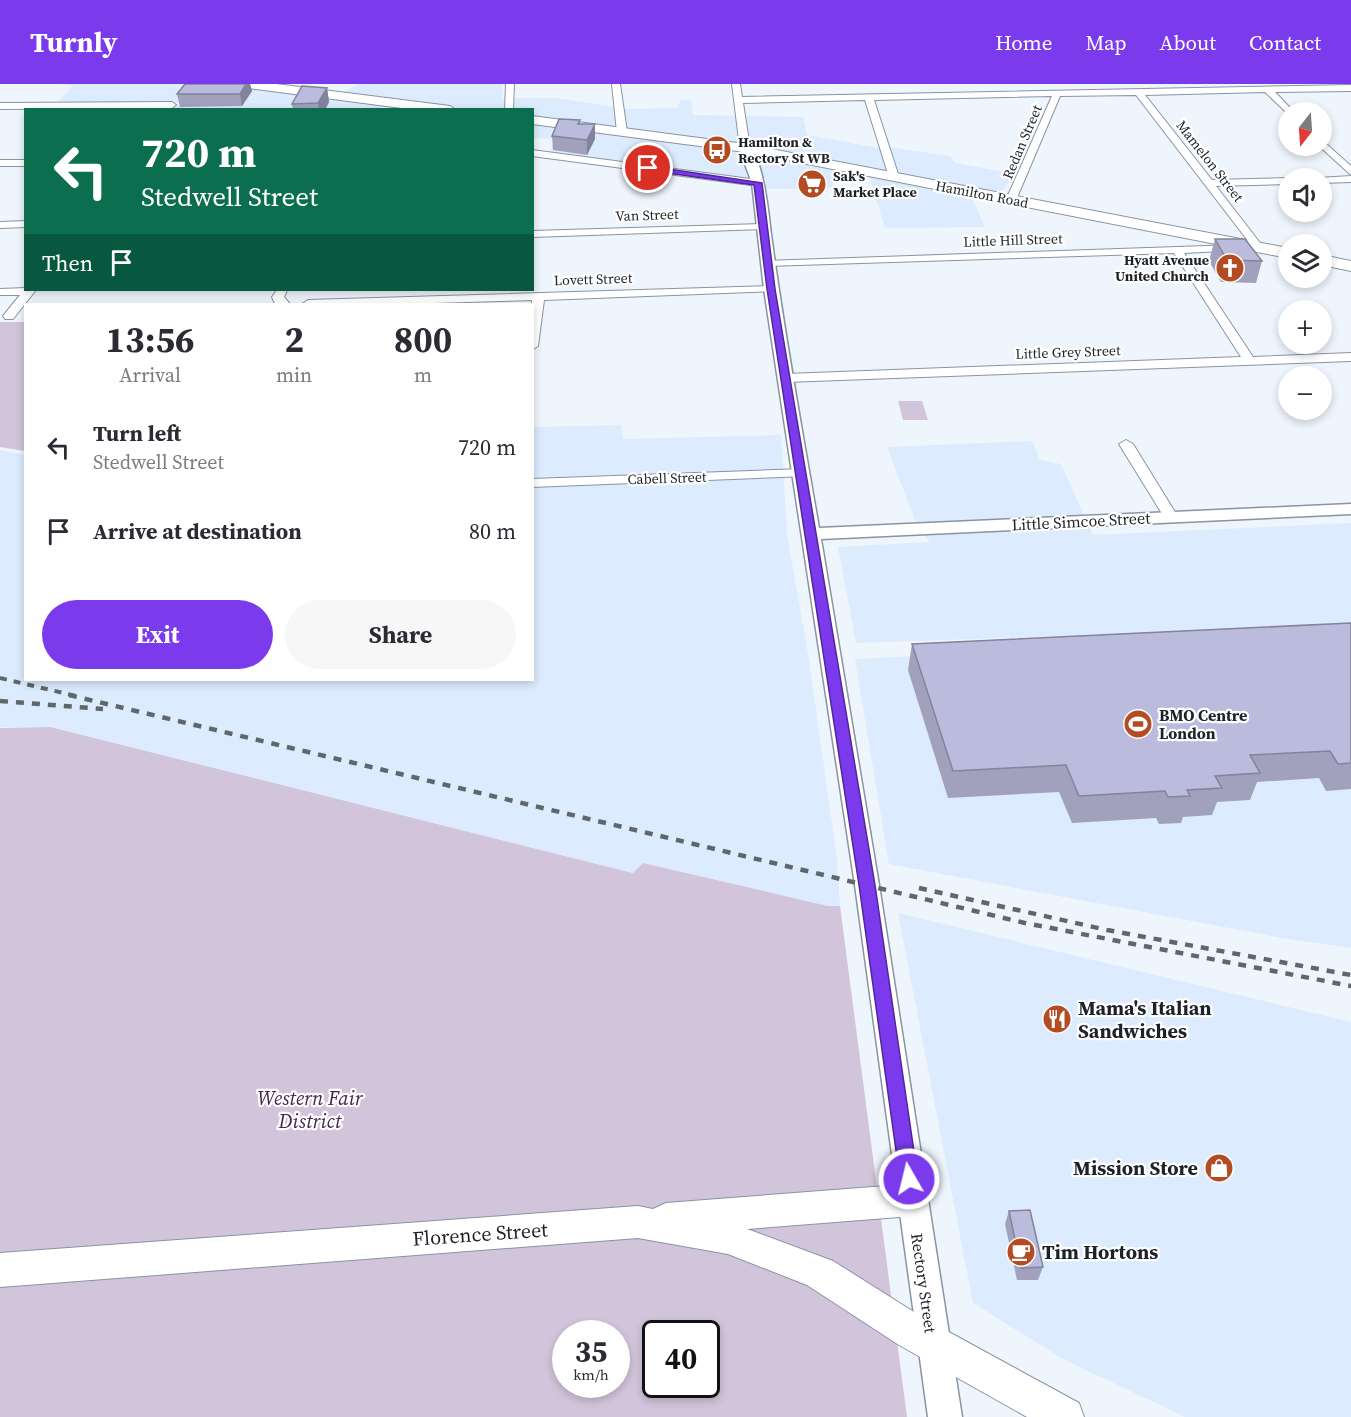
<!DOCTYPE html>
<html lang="en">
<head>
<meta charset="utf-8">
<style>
	:root { --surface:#fff; --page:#f7f7f7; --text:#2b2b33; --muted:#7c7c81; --accent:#7c3aed }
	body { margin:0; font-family:"Source Serif 4",serif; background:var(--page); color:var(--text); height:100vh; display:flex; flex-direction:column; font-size:22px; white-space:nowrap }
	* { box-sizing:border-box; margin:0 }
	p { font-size:20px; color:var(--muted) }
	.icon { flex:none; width:33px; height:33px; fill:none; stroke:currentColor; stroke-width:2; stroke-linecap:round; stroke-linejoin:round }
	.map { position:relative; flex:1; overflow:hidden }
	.details { position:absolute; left:24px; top:219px; width:510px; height:378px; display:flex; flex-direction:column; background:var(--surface); border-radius:0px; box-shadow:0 3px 9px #0003 }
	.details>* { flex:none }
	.guide { position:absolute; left:24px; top:24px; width:510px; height:183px; border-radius:0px; box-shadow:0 3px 9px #0003; background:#0b6e4f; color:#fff; overflow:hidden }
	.needle { width:39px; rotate:197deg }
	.buttons { position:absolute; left:1278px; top:18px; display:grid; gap:12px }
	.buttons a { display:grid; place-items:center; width:54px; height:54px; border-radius:50%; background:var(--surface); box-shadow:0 3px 9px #0003; font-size:30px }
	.speed { position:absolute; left:552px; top:1236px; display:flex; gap:12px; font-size:30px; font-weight:700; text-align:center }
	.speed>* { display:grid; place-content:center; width:78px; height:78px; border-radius:50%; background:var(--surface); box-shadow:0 3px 9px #0003; line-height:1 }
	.speed small { font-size:15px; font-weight:400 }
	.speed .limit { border:3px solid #111; border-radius:9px; background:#fff; color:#111 }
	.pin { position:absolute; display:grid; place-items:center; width:51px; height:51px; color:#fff; margin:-26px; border:3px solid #fff; border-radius:50%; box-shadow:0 2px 6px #0007 }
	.me { position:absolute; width:66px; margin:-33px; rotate:352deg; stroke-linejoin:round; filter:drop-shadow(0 0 4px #0008) }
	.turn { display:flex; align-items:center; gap:21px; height:126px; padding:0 18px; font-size:27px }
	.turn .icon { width:78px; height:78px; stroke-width:2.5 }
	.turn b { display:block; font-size:42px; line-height:51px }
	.then { display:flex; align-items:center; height:57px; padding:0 18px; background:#0003; gap:12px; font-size:22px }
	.eta { display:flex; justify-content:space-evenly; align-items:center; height:102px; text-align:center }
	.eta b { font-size:36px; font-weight:700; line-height:42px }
	.cta { display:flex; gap:12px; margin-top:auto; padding:12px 18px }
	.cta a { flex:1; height:69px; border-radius:36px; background:var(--accent); color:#fff; font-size:24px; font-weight:700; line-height:69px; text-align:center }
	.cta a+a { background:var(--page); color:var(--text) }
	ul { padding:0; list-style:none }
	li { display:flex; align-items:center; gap:18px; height:84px; padding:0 18px }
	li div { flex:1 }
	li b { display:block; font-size:22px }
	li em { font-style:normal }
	header { display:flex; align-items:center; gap:36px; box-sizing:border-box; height:84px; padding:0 30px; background:var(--accent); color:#fff }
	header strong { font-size:28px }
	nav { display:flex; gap:33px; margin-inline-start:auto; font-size:21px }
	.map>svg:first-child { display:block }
	.built { fill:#dcebfe }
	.green { fill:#d2c4da; fill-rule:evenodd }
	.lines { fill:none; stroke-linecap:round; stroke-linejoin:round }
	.minor-casing { stroke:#8894a4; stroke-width:2 }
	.tertiary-casing { stroke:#8894a4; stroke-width:3 }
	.secondary-casing { stroke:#8894a4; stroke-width:2 }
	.minor { fill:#fff; fill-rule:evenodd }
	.tertiary { fill:#fff; fill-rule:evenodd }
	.secondary { fill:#fff; fill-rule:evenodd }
	.rail-far1 { stroke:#61666c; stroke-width:4; stroke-dasharray:7 7; stroke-linecap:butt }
	.rail { stroke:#61666c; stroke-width:4.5; stroke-dasharray:8 8; stroke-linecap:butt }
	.wall { fill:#a1a1be }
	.shaded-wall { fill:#83839b }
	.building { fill:#bbd; stroke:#83839b; stroke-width:1.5 }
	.route { fill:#7c3aed; stroke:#51269a; stroke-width:1.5 }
	.labels { text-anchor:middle; stroke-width:4.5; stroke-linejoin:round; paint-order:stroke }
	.far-poi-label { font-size:14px; font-weight:bold; fill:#1d2228; stroke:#fff; text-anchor:start }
	.far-street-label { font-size:14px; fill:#1d2228; stroke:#fff }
	.street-label { font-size:16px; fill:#1d2228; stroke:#fff }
	.poi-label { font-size:16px; font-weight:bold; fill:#1d2228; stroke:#fff; text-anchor:start }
	.near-poi-label { font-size:20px; font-weight:bold; fill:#1d2228; stroke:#fff; text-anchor:start }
	.near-park-label { font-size:20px; font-style:italic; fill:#41264f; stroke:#fff }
	.near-street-label { font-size:20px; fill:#1d2228; stroke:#fff }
</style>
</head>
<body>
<header>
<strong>Turnly</strong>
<nav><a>Home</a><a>Map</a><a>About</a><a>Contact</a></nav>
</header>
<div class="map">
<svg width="1351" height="1333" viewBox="0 0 1351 1333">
	<rect width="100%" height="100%" fill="#eff5fc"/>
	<path class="built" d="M60 0H213L382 21 380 26H175L180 19H57L73 2Z
		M357 0H503L502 14H556L628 25 678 24 680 16H691L693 31 803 33 807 51 878 64 889 63 949 72 955 79 1015 90 1001 109 971 112 985 143 885 144 869 92 833 85V104L766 105V94L741 95 550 69 555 55 533 54 532 26 445 25 449 21 343 9Z
		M621 341 623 355 781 351 787 450 809 576 837 775 840 822H828L643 779 634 789 50 643H0V366L25 371 26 596H532L533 343Z
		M1032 357 1040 376 1061 380 1093 451 1351 439V542L856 559 838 463 930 458 915 436 887 363Z
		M1351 553V864L1282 854 889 780 855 575 1171 559Z
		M898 829 1351 938V1333H1185L1063 1275 973 1219Z"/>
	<path class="green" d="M0 238H25V367L0 363Z
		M898 317H922L928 336H903Z
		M50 643 633 789 643 779 828 822H840L907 1333H0V644ZM566 1250H616V1300H566ZM656 1250H706V1300H656Z"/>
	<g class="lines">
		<g class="minor-casing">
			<path id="minor" d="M506 0H514L513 26H505Z
				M612 0H620L627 48 622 51 617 48Z
				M732 0H740L742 13 1351 1V7L1275 8 1294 28 1288 30 1265 8 1145 11 1212 96 1288 94H1290L1288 100 1216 102 1264 164 1259 167 1255 166 1136 11 1060 12 1016 116 1011 119 1006 116 1052 12 874 16 899 93 894 96 889 93 865 16 743 19 750 64 745 67 740 64Z
				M0 19 172 18 176 21 172 24 0 25Z
				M1322 56 1351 82V91L1319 62H1322Z
				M532 66 758 96 763 99 758 102 532 72Z
				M0 76H26V82H0Z
				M1351 92V98L1322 99V94H1318Z
				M26 137V143L0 144V138Z
				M762 140 766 141V145L532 153V147Z
				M1236 161 1240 162V166L1184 169 1253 273 1351 269V277L786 298 780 294 786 290 1241 273 1174 169 767 182 763 181V177Z
				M771 202 777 205 775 207 544 216 538 262 532 266V216L400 220H302L308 216Z
				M26 204 36 206 13 235H5L3 232 20 211H0V205Z
				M277 206H287L284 213 290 220H275L272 213Z
				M1126 356 1133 360 1178 433 1176 436 1171 437 1164 433 1119 360Z
				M802 385 809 389 807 392 532 403V395Z"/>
		</g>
		<g class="tertiary-casing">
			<path id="tertiary" d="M745 60C763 66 769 133 771 150 784 248 802 346 819 444L1351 420V430L821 455 879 801 962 1333H928L855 801 764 205 752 99 739 64Z"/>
		</g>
		<g class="secondary-casing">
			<path id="secondary" d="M242 0H276L450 22 456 26H417L248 4Z
				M532 32 745 60 1288 164V174L745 68 532 40Z
				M1322 171 1351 177V187L1322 181Z
				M912 1100 924 1105 929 1116 924 1127 912 1132 747 1145 833 1177 925 1235 1079 1319 1084 1333H1027L899 1261 807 1201 728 1170 638 1154 0 1203V1169L638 1122 653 1125 666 1119Z"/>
		</g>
		<use href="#minor" class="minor"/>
		<use href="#tertiary" class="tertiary"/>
		<use href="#secondary" class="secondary"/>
		<path class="rail-far1" d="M0 594 76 612"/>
		<path class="rail" d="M69 611 1025 839 1351 902
			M0 617 103 625
			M919 804 1107 846 1351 891"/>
	</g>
	<path class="wall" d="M185 0H250L252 7 242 22 180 23 177 10Z
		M327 4 329 18 325 26H293L292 20Z
		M580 36V40H595V55L587 71 553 66 552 52Z
		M1215 155 1262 177 1256 199 1221 198 1209 177Z
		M1351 539V705L1326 707 1319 694 1257 698 1250 716 1217 718 1212 731 1183 733 1181 739 1159 740 1156 734 1072 739 1059 708 948 714 908 586 912 560Z
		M1009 1127 1043 1183 1038 1196H1017L1005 1140Z"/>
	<path class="shaded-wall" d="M246 0H250L252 7 242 22 240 10Z
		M327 4 329 18 325 26H319L318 19Z
		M595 40V55L587 71V56Z"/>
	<path class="building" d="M185 0H246L240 10H177Z
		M302 2 327 4 318 19 292 20Z
		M559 35 580 36 578 40H595L587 56 552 52Z
		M1215 155H1245L1262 177 1227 176Z
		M1351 539V679L1338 680 1330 667 1250 671 1260 689 1215 692 1222 704 1187 706 1190 712 1168 713 1165 707 1079 712 1066 681 953 687 912 560Z
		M1030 1126 1043 1183 1021 1184 1009 1127Z"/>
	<path class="route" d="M648 82 762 99 775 205 875 801 918 1095 916 1101 909 1103 903 1101 900 1095 859 801 767 205 754 101 645 86Z"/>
	<defs>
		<g id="bus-disc" transform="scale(1.5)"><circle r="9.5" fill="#b34c22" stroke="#fff"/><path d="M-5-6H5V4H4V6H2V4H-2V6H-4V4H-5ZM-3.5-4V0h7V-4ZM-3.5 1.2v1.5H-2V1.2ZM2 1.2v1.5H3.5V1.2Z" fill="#fff"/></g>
		<g id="supermarket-disc" transform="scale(1.5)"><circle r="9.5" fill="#b34c22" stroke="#fff"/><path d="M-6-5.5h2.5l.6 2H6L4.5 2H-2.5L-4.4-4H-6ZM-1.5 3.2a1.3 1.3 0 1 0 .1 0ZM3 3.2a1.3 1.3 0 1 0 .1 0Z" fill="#fff"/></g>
		<g id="church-disc" transform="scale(1.5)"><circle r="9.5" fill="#b34c22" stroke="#fff"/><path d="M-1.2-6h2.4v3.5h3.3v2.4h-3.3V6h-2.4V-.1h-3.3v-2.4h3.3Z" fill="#fff"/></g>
		<g id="stadium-disc" transform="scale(1.5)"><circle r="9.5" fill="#b34c22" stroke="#fff"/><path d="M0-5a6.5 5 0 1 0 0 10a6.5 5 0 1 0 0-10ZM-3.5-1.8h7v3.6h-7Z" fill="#fff"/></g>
		<g id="restaurant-disc" transform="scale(1.5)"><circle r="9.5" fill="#b34c22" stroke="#fff"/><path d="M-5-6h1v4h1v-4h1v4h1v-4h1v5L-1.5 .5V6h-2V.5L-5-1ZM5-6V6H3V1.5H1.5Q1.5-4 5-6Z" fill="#fff"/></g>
		<g id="shop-disc" transform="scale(1.5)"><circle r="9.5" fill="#b34c22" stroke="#fff"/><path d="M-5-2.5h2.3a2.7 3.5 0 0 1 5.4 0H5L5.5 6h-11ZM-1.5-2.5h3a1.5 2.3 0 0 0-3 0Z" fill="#fff"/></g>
		<g id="cafe-disc" transform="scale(1.5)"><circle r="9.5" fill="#b34c22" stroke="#fff"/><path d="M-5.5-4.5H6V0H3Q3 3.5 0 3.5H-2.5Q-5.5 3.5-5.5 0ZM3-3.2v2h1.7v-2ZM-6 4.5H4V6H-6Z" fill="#fff"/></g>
	</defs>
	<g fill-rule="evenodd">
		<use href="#bus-disc" x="717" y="66"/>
		<use href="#supermarket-disc" x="812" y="100"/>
		<use href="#church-disc" x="1230" y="184"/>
		<use href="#stadium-disc" x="1138" y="640"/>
		<use href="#restaurant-disc" x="1057" y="935"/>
		<use href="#shop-disc" x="1219" y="1084"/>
		<use href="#cafe-disc" x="1021" y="1168"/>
	</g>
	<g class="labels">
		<g class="far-poi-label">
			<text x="738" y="63">Hamilton &amp;<tspan x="738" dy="16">Rectory St WB</tspan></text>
			<text x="833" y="97">Sak's<tspan x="833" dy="16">Market Place</tspan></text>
			<text x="1209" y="181" text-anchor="end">Hyatt Avenue<tspan x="1209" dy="16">United Church</tspan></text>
		</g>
		<g class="far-street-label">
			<text transform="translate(1022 58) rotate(-67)" y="5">Redan Street</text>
			<text transform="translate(1210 77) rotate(52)" y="5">Mamelon Street</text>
			<text transform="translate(982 110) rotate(11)" y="5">Hamilton Road</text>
			<text transform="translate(647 131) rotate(-2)" y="5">Van Street</text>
			<text transform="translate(1013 156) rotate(-2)" y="5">Little Hill Street</text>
			<text transform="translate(593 195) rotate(-2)" y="5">Lovett Street</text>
			<text transform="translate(1068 268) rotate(-2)" y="5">Little Grey Street</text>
			<text transform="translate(667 394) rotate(-2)" y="5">Cabell Street</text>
		</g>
		<g class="street-label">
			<text transform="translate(1081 437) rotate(-3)" y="6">Little Simcoe Street</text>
			<text transform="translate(924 1199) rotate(82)" y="6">Rectory Street</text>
		</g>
		<g class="poi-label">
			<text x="1159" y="637">BMO Centre<tspan x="1159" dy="18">London</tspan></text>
		</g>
		<g class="near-poi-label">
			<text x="1078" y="931">Mama's Italian<tspan x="1078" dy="23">Sandwiches</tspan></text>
			<text x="1198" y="1091" text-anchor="end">Mission Store</text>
			<text x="1042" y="1175">Tim Hortons</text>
		</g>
		<g class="near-park-label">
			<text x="310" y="1021">Western Fair<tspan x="310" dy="23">District</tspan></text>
		</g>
		<g class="near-street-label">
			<text transform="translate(480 1150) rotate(-4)" y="7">Florence Street</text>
		</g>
	</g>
</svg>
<div class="buttons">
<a><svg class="needle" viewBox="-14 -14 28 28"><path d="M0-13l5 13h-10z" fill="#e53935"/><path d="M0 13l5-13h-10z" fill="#7c7c81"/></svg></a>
<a><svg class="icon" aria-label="sound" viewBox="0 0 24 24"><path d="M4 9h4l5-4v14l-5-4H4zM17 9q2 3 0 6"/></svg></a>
<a><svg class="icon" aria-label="layers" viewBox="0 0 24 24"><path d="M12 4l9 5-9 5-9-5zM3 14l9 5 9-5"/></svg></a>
<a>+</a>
<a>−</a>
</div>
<div class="speed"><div>35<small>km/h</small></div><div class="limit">40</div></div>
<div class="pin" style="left:648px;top:84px;background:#d93025"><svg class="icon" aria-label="arrive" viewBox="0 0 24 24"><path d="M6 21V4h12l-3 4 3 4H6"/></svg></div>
<svg class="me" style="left:909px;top:1095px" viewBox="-20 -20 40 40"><circle r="17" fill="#7c3aed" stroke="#fff" stroke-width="3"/><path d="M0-11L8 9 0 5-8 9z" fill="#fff"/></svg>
<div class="guide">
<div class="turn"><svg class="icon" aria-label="left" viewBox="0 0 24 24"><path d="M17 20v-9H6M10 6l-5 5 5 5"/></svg><div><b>720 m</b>Stedwell Street</div></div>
<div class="then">Then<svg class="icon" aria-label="arrive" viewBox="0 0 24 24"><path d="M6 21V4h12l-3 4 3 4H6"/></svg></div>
</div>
<section class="details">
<div class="eta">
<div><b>13:56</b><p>Arrival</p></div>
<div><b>2</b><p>min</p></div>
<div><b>800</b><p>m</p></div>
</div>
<ul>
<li><svg class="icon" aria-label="left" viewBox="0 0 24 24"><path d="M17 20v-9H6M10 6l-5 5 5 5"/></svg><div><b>Turn left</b><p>Stedwell Street</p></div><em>720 m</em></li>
<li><svg class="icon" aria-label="arrive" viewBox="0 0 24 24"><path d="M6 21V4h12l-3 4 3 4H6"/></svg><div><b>Arrive at destination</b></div><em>80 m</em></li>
</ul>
<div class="cta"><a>Exit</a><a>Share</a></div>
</section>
</div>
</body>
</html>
